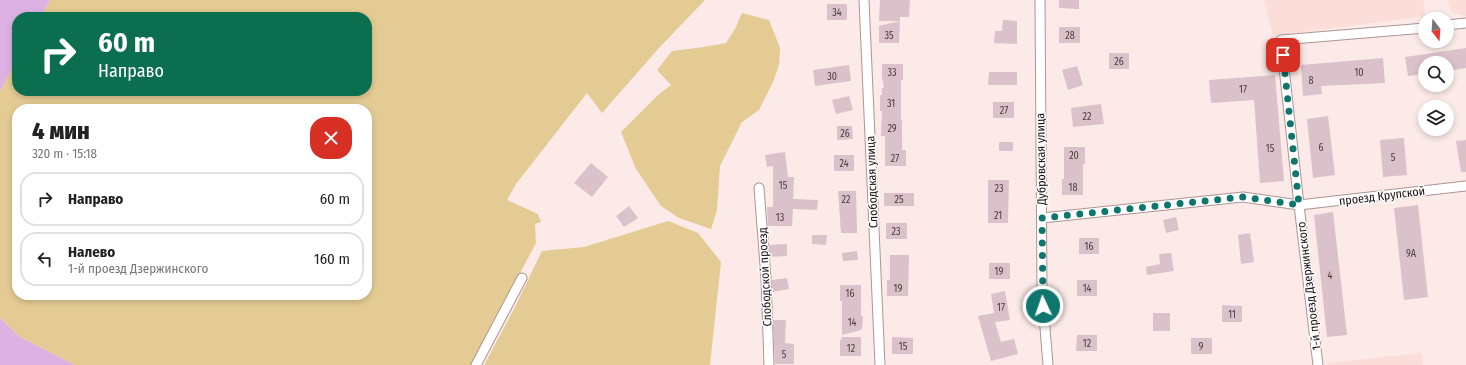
<!DOCTYPE html>
<html lang="ru">
<head>
<meta charset="utf-8">
<style>
	:root { --surface:#fff; --page:#f2f2f2; --text:#222; --muted:#767676; --line:#e0e0e0 }
	body { margin:0; font-family:"Fira Sans Condensed",sans-serif; background:var(--page); color:var(--text); height:100vh; display:flex; flex-direction:column; font-size:15px; white-space:nowrap }
	* { box-sizing:border-box; margin:0 }
	p { font-size:13px; color:var(--muted) }
	.icon { flex:none; width:22px; height:22px; fill:none; stroke:currentColor; stroke-width:2; stroke-linecap:round; stroke-linejoin:round }
	.map { position:relative; flex:1; overflow:hidden }
	.side { position:absolute; left:12px; top:104px; width:360px; height:196px; display:flex; flex-direction:column; background:var(--surface); border-radius:16px; box-shadow:0 2px 6px #0003 }
	.side>* { flex:none }
	.hud { position:absolute; left:12px; top:12px; width:360px; height:84px; border-radius:16px; box-shadow:0 2px 6px #0003; background:#0b6e4f; color:#fff; overflow:hidden }
	.needle { width:26px; rotate:163deg }
	.controls { position:absolute; left:1418px; top:12px; display:grid; gap:8px }
	.controls a { display:grid; place-items:center; width:36px; height:36px; border-radius:50%; background:var(--surface); box-shadow:0 2px 6px #0003; font-size:20px }
	.pin { position:absolute; display:grid; place-items:center; width:34px; height:34px; color:#fff; margin:-17px; border-radius:8px; box-shadow:0 2px 6px #0006 }
	.me { position:absolute; width:44px; margin:-22px; rotate:357deg; stroke-linejoin:round; filter:drop-shadow(0 0 3px #0008) }
	.turn { display:flex; align-items:center; gap:14px; height:84px; padding:0 20px; font-size:18px }
	.turn .icon { width:52px; height:52px; stroke-width:2.5 }
	.turn b { display:block; font-size:28px; line-height:34px }
	.round { display:grid; place-items:center; flex:none; width:42px; height:42px; border-radius:16px; background:var(--page) }
	.head { display:flex; align-items:center; justify-content:space-between; height:68px; padding:0 20px }
	h1 { font-size:24px; font-weight:800; line-height:30px }
	ul { padding:0; list-style:none }
	li { display:flex; align-items:center; gap:12px; height:54px; margin:0 8px 6px; padding:0 12px; border:2px solid var(--line); border-radius:16px }
	li div { flex:1 }
	li b { display:block; font-size:15px }
	li em { font-style:normal }
	.map>svg:first-child { display:block }
	.built { fill:#fbddda }
	.green { fill:#e4cb93; fill-rule:evenodd }
	.water { fill:#ddb2e3 }
	.building { fill:#dbc1ca }
	.lines { fill:none; stroke-linecap:round; stroke-linejoin:round }
	.street-casing { stroke:#af9592; stroke-width:11 }
	.street { stroke:#fff; stroke-width:9 }
	.route { stroke:#0f766e; stroke-width:7; stroke-dasharray:0 12.6 }
	.labels { text-anchor:middle; stroke-width:3; stroke-linejoin:round; paint-order:stroke }
	.number-label { font-size:10px; fill:#4a3d3e }
	.street-label { font-size:12px; fill:#1a1110; stroke:#fcfcfc }
</style>
</head>
<body>
<div class="map">
<svg width="1466" height="365" viewBox="0 0 1466 365">
	<rect width="100%" height="100%" fill="#fbeae8"/>
	<path class="built" d="M1264 0H1423L1426 16 1273 36Z
		M1447 0H1466V16L1451 12Z
		M1421 353 1423 365H1328V363Z"/>
	<path class="green" d="M50 0H705L658 49 602 113 587 93 516 184 507 200 538 214 541 222 535 224 536 243 471 365H75L20 337 0 318V91L17 60V91H367V17H41ZM17 109H367V295H17Z
		M742 13 769 20 780 48 779 65 773 82 759 110 742 122 720 166 717 210 711 229 679 218 661 206 636 169 621 132 658 95 671 85 657 70 672 51 704 47 726 43 735 29Z
		M668 221 698 233 721 262 710 365H484L514 309 542 251 584 247Z"/>
	<path class="water" d="M0 0H50L41 17H17V60L0 91Z
		M0 318 20 337 75 365H0Z"/>
	<path class="building" d="M880 0H910L909 17H900V21H879Z
		M1059 0H1079V9L1059 8Z
		M827 4H847V20H827Z
		M1003 20 1017 21V44L994 43 995 31H1002Z
		M900 21 899 43H879V26Z
		M1059 27H1080V43H1059Z
		M1466 48V68L1447 71V63H1425V74L1408 76 1405 57Z
		M1109 53H1129V69H1109Z
		M1383 58 1385 83 1321 86 1322 94 1303 96 1301 65Z
		M882 64H903V80H901V120H902V150H906V166H885V136H881L882 111H880V95H882V88H884L882 77Z
		M849 65 851 81 815 86 813 70Z
		M1077 66 1083 85 1068 90 1062 70Z
		M989 72H1017V85H988Z
		M1275 75 1284 181 1260 183 1254 100 1211 103 1209 80Z
		M849 96 853 110 836 114 832 100Z
		M993 102H1014V118H993Z
		M1101 104 1104 124 1073 127 1071 108Z
		M1328 116 1335 175 1313 178 1307 119Z
		M837 126H852L853 139 837 140Z
		M1404 138 1407 175 1383 177 1380 140Z
		M1466 140V172H1461L1456 141Z
		M999 142H1013V151H999Z
		M1064 147H1085V164H1083V195H1062V179H1064Z
		M785 152 788 177H794L793 199 818 200 817 210 793 209 792 226H768L767 207H773V166L767 167 765 155Z
		M834 155H854V171H834Z
		M591 163 608 177 592 197 574 183Z
		M988 180H1009L1008 223H988Z
		M838 191H856L857 233H841Z
		M884 193H914V206H884Z
		M1418 205 1428 297 1404 300 1394 208Z
		M629 206 638 218 624 227 616 216Z
		M1333 212 1347 335 1327 337 1314 215Z
		M1176 217 1179 230 1166 233 1163 220Z
		M886 223H907V239H886Z
		M1250 233 1254 262 1241 264 1238 235Z
		M812 235H827L826 245 812 244Z
		M1079 238H1099V254H1079Z
		M787 244V256L770 257 769 245Z
		M857 251 858 260 843 261 842 253Z
		M1171 253 1174 271 1147 275 1146 267 1160 264 1159 254Z
		M890 255H909L908 296H887V280H890Z
		M989 263H1010V279H989Z
		M787 278 789 289 772 292V280Z
		M1077 280H1097V296H1077Z
		M840 285H861V316H863L862 329 861 330 842 335V301H840Z
		M1005 291 1010 320 995 322 1001 342 1014 339 1018 354 991 361 978 316 994 313 991 294Z
		M1222 305 1242 306V322H1222Z
		M1153 313H1170V331H1153Z
		M773 320H786L785 343 794 344V364H775Z
		M1077 335H1097V351H1076Z
		M842 337H861V356H840V340H841Z
		M892 337 913 338V354H892Z
		M1191 338H1212V354H1191Z"/>
	<g class="lines">
		<g class="street-casing">
			<path id="street" d="M864 0 880 365
				M1040 0 1042 291 1048 365
				M1447 25 1466 23
				M759 188 766 278 769 365
				M1042 218 1243 197 1299 205 1466 186
				M476 365 522 278
				M1318 365 1299 205 1281 40 1425 28"/>
		</g>
		<use href="#street" class="street"/>
	</g>
	<g class="lines">
		<path class="route" d="M1043 306 1042 218 1243 197 1299 205 1283 55"/>
	</g>
	<g class="labels">
		<g class="number-label">
			<text x="837" y="16">34</text>
			<text x="889" y="39">35</text>
			<text x="1070" y="39">28</text>
			<text x="1119" y="65">26</text>
			<text x="892" y="76">33</text>
			<text x="1359" y="76">10</text>
			<text x="832" y="80">30</text>
			<text x="1311" y="84">8</text>
			<text x="1243" y="93">17</text>
			<text x="891" y="107">31</text>
			<text x="1004" y="114">27</text>
			<text x="1087" y="120">22</text>
			<text x="892" y="132">29</text>
			<text x="845" y="137">26</text>
			<text x="1321" y="151">6</text>
			<text x="1270" y="152">15</text>
			<text x="1074" y="159">20</text>
			<text x="1393" y="161">5</text>
			<text x="895" y="162">27</text>
			<text x="844" y="167">24</text>
			<text x="783" y="189">15</text>
			<text x="1073" y="191">18</text>
			<text x="999" y="192">23</text>
			<text x="846" y="203">22</text>
			<text x="899" y="203">25</text>
			<text x="998" y="219">21</text>
			<text x="780" y="221">13</text>
			<text x="896" y="235">23</text>
			<text x="1089" y="250">16</text>
			<text x="1411" y="257">9А</text>
			<text x="999" y="275">19</text>
			<text x="1330" y="279">4</text>
			<text x="898" y="292">19</text>
			<text x="1087" y="292">14</text>
			<text x="850" y="297">16</text>
			<text x="1001" y="311">17</text>
			<text x="1232" y="318">11</text>
			<text x="852" y="326">14</text>
			<text x="1087" y="347">12</text>
			<text x="903" y="350">15</text>
			<text x="1201" y="350">9</text>
			<text x="851" y="352">12</text>
			<text x="784" y="358">5</text>
		</g>
		<g class="street-label">
			<text transform="translate(1041 159) rotate(-91)" y="4">Дубровская улица</text>
			<text transform="translate(872 182) rotate(-92)" y="4">Слободская улица</text>
			<text transform="translate(1382 196) rotate(-7)" y="4">проезд Крупской</text>
			<text transform="translate(765 277) rotate(-93)" y="4">Слободской проезд</text>
			<text transform="translate(1309 286) rotate(-97)" y="4">1-й проезд Дзержинского</text>
		</g>
	</g>
</svg>
<div class="controls">
<a><svg class="needle" viewBox="-14 -14 28 28"><path d="M0-13l5 13h-10z" fill="#e53935"/><path d="M0 13l5-13h-10z" fill="#767676"/></svg></a>
<a><svg class="icon" aria-label="search" viewBox="0 0 24 24"><circle cx="10" cy="10" r="6"/><path d="M15 15l6 6"/></svg></a>
<a><svg class="icon" aria-label="layers" viewBox="0 0 24 24"><path d="M12 4l9 5-9 5-9-5zM3 14l9 5 9-5"/></svg></a>
</div>
<div class="pin" style="left:1283px;top:55px;background:#d93025"><svg class="icon" aria-label="arrive" viewBox="0 0 24 24"><path d="M6 21V4h12l-3 4 3 4H6"/></svg></div>
<svg class="me" style="left:1043px;top:306px" viewBox="-20 -20 40 40"><circle r="17" fill="#0f766e" stroke="#fff" stroke-width="3"/><path d="M0-11L8 9 0 5-8 9z" fill="#fff"/></svg>
<div class="hud">
<div class="turn"><svg class="icon" aria-label="right" viewBox="0 0 24 24"><path d="M7 20v-9h11M14 6l5 5-5 5"/></svg><div><b>60 m</b>Направо</div></div>
</div>
<section class="side">
<div class="head"><div><h1>4 мин</h1><p>320 m · 15:18</p></div><a class="round" style="background:#d93025;color:#fff"><svg class="icon" aria-label="close" viewBox="0 0 24 24"><path d="M6 6l12 12M18 6L6 18"/></svg></a></div>
<ul>
<li><svg class="icon" aria-label="right" viewBox="0 0 24 24"><path d="M7 20v-9h11M14 6l5 5-5 5"/></svg><div><b>Направо</b></div><em>60 m</em></li>
<li><svg class="icon" aria-label="left" viewBox="0 0 24 24"><path d="M17 20v-9H6M10 6l-5 5 5 5"/></svg><div><b>Налево</b><p>1-й проезд Дзержинского</p></div><em>160 m</em></li>
</ul>
</section>
</div>
</body>
</html>
